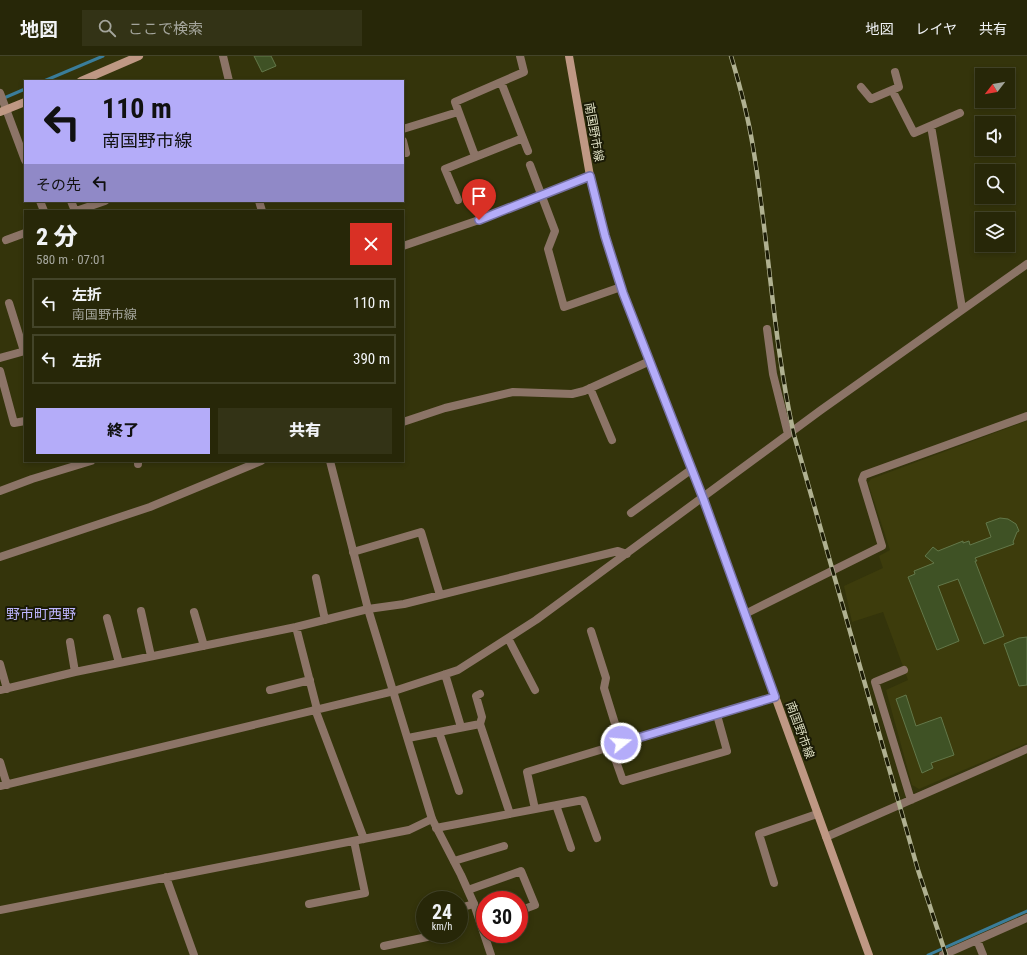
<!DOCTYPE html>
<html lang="ja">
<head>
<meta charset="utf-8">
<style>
	:root { --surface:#272708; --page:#333316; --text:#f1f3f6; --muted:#a4a59c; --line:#434429; --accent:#b4acf9 }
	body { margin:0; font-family:"Roboto Condensed","Noto Sans JP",sans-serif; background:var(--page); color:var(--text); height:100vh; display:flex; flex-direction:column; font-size:15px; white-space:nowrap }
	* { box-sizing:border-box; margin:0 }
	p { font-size:13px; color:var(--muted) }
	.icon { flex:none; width:22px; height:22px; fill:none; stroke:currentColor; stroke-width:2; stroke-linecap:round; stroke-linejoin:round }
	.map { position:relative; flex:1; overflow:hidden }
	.drawer { position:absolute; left:24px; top:154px; width:380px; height:252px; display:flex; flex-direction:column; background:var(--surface); border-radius:0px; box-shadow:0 2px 6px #0003,0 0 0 1px var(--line) }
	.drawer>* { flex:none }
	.hud { position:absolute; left:24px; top:24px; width:380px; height:122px; border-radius:0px; box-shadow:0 2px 6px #0003,0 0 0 1px var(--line); background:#b4acf9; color:#111; overflow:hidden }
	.needle { width:26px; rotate:239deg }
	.buttons { position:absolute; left:975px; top:12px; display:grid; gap:8px }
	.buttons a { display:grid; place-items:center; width:40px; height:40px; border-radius:0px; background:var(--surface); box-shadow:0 2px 6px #0003,0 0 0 1px var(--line); font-size:20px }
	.speed { position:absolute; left:416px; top:835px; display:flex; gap:8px; font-size:20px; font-weight:700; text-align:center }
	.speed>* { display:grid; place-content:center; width:52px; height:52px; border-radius:50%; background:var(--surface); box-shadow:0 2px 6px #0003,0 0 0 1px var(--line); line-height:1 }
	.speed small { font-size:10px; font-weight:400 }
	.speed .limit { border:6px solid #d22; background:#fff; color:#111 }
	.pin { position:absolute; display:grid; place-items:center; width:34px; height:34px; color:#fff; margin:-41px -17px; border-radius:50% 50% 50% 0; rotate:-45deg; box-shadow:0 0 4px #0007 }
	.pin .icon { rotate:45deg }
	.me { position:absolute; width:44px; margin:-22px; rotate:73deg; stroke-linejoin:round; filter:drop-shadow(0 0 3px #0008) }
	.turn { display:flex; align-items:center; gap:14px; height:84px; padding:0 12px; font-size:18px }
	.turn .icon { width:52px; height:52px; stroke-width:2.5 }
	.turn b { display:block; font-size:28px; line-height:34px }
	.then { display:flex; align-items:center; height:38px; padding:0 12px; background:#0003; gap:8px; font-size:15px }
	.round { display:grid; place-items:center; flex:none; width:42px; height:42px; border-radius:0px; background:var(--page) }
	.head { display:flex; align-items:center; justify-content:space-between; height:68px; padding:0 12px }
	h1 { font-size:24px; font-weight:800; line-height:30px }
	.cta { display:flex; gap:8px; margin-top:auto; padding:8px 12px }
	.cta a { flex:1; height:46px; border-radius:0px; background:var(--accent); color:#111; font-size:16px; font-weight:800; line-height:46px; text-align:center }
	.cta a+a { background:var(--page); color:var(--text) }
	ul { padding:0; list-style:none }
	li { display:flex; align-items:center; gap:12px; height:50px; margin:0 8px 6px; padding:0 4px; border:2px solid var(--line); border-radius:0px }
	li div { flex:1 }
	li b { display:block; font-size:15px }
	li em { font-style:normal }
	header { display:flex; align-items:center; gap:24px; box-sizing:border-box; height:56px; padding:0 20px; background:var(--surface); border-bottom:1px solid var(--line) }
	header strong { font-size:19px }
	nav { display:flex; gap:22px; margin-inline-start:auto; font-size:14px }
	.search { width:280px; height:36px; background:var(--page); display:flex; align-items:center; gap:10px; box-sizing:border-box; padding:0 14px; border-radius:0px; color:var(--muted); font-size:15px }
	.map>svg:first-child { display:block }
	.built { fill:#3d3c0c }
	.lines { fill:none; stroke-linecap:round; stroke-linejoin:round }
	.stream { stroke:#3a7d9a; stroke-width:3 }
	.building { fill:#3f5225; stroke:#63784a }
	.minor { stroke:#8c7467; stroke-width:8 }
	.tertiary { stroke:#8c7467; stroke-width:8 }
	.secondary { stroke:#bf9884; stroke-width:8 }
	.rail-casing { stroke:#b0b191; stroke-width:4.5 }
	.rail { stroke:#1b1b06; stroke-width:3; stroke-dasharray:9; stroke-linecap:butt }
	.route-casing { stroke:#7570a2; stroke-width:10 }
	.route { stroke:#b4acf9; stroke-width:7 }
	.labels { text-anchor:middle; stroke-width:4; stroke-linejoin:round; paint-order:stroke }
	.street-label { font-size:12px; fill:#dcddc1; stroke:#1b1b06 }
	.quarter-label { font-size:14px; fill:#beb6fe; stroke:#1b1b06 }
</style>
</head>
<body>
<header>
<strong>地図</strong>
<div class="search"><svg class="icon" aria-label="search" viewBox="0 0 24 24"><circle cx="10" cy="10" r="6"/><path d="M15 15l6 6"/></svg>ここで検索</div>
<nav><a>地図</a><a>レイヤ</a><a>共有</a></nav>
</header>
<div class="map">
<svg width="1027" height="899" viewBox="0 0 1027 899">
	<rect width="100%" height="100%" fill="#34340b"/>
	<path class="built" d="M1027 365V687L919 733 912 729 886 634 908 624 883 556 852 566 844 530 883 512 879 500 890 494 868 427 871 423Z"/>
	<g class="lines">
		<path class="stream" d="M44 25 103 0
			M4 42 25 33
			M928 899 1027 855"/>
	</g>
	<path class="building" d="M254 0H271L276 10 262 16Z
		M1000 462 1008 463 1016 468 1019 475 1017 476 1013 486 1014 488 975 502 977 505H975L1004 580 984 588 958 523 938 530 959 585 937 594 908 521 915 518 914 515 934 507 925 500 933 491 938 495 963 485V487L969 485 970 489 991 481 986 467Z
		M1027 581V629L1019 630 1004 588 1019 582Z
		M906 639 916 670 941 661 954 699 931 707 933 712 922 717 896 643Z"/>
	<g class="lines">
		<path class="minor" d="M501 26 528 95
			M861 31 871 43 899 31 895 16
			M892 34 914 77 960 57
			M0 37 25 104
			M931 70 962 252
			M403 73 458 56
			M403 85 406 97
			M475 100 455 46 524 16 520 0
			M530 109 555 175 548 193 564 251 621 231
			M458 144 445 113 523 82
			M40 145 44 155
			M71 145 75 155
			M76 155 105 145
			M6 184 25 177
			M403 190 479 164 590 120
			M9 247 24 295
			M767 273 773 318 788 378
			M0 302 25 295
			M0 315 14 367 25 365
			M590 332 612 384
			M403 366 445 352 513 336 572 338 584 335 650 305
			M138 405V408
			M0 435 32 423 91 405
			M631 457 692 413
			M353 496 421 476 440 539
			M0 501 150 451 261 405
			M316 522 325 564
			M141 555 151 600
			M194 556 204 590
			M745 558 882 490 862 424 864 419 1027 360
			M107 562 119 607
			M296 571 317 653
			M591 575 606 622 604 632 621 687
			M508 582 535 634
			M70 586 75 616
			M0 608 7 633
			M904 614 875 626 911 744
			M445 618 461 671
			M0 634 75 616 296 571 368 553 404 548 618 495 627 498
			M270 634 310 624
			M315 653 364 783
			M480 668 482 661 476 640 480 638
			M439 676 459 735
			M408 682 480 668 510 758
			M611 691 623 725 727 695 717 659
			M0 706 7 729
			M0 730 394 635 458 614 536 564 821 354 1027 208
			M556 749 571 792
			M535 753 527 716 775 641
			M436 772 583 744 597 782
			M826 781 1027 693
			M454 805 504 790
			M166 821 194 899
			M774 827 759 778 817 758
			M468 834 521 815 535 849 519 855
			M309 848 365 837 354 785
			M459 852 474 848
			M0 854 409 774 432 763
			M425 862 422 863 425 873
			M977 884 983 899
			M384 890 427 881 426 878
			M943 899 1027 862"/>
		<path class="tertiary" d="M223 0 229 25
			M259 145 262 155
			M330 405 368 553 432 763 461 819 474 848 491 899"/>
		<path class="secondary" d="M569 0 590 120 605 180 623 237 703 442 869 899
			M81 25 139 0
			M0 56 25 46"/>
		<g class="rail-casing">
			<path id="rail" d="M731 0C740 30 748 60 753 91 769 187 773 284 794 379L918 814 946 899"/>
		</g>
		<use href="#rail" class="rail"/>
	</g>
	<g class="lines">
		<g class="route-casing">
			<path id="route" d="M479 164 590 120 605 180 623 237 703 442 775 641 621 687"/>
		</g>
		<use href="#route" class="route"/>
	</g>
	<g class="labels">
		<g class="street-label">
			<text transform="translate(594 76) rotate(80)" y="4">南国野市線</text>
			<text transform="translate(800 674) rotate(70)" y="4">南国野市線</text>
		</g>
		<g class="quarter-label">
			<text x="41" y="563">野市町西野</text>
		</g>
	</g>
</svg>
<div class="buttons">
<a><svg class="needle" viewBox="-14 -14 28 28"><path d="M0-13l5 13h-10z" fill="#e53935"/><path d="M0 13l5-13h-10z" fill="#a4a59c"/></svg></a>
<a><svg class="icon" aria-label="sound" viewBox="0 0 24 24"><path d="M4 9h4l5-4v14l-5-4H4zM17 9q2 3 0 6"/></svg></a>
<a><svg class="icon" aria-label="search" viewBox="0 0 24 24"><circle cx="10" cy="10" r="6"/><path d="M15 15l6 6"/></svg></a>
<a><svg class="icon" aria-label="layers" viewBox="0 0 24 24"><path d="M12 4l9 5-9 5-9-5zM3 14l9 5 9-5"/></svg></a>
</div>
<div class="speed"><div>24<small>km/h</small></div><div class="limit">30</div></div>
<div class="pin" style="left:479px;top:164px;background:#d93025"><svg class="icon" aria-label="arrive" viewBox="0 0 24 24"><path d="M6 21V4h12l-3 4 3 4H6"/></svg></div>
<svg class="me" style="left:621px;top:687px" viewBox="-20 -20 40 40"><circle r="17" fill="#b4acf9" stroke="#fff" stroke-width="3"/><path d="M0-11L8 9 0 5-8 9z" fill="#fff"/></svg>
<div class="hud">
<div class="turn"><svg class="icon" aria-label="left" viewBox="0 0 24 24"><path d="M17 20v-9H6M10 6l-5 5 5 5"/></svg><div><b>110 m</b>南国野市線</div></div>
<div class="then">その先<svg class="icon" aria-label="left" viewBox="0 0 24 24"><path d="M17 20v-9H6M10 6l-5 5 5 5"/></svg></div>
</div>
<section class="drawer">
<div class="head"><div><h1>2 分</h1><p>580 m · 07:01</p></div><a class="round" style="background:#d93025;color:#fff"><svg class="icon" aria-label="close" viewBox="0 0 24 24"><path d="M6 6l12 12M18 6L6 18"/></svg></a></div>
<ul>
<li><svg class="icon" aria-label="left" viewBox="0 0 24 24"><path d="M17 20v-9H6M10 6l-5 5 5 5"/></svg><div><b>左折</b><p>南国野市線</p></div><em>110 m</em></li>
<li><svg class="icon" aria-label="left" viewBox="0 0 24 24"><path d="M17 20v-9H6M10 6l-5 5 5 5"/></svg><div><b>左折</b></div><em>390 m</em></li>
</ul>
<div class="cta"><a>終了</a><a>共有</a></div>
</section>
</div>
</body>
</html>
